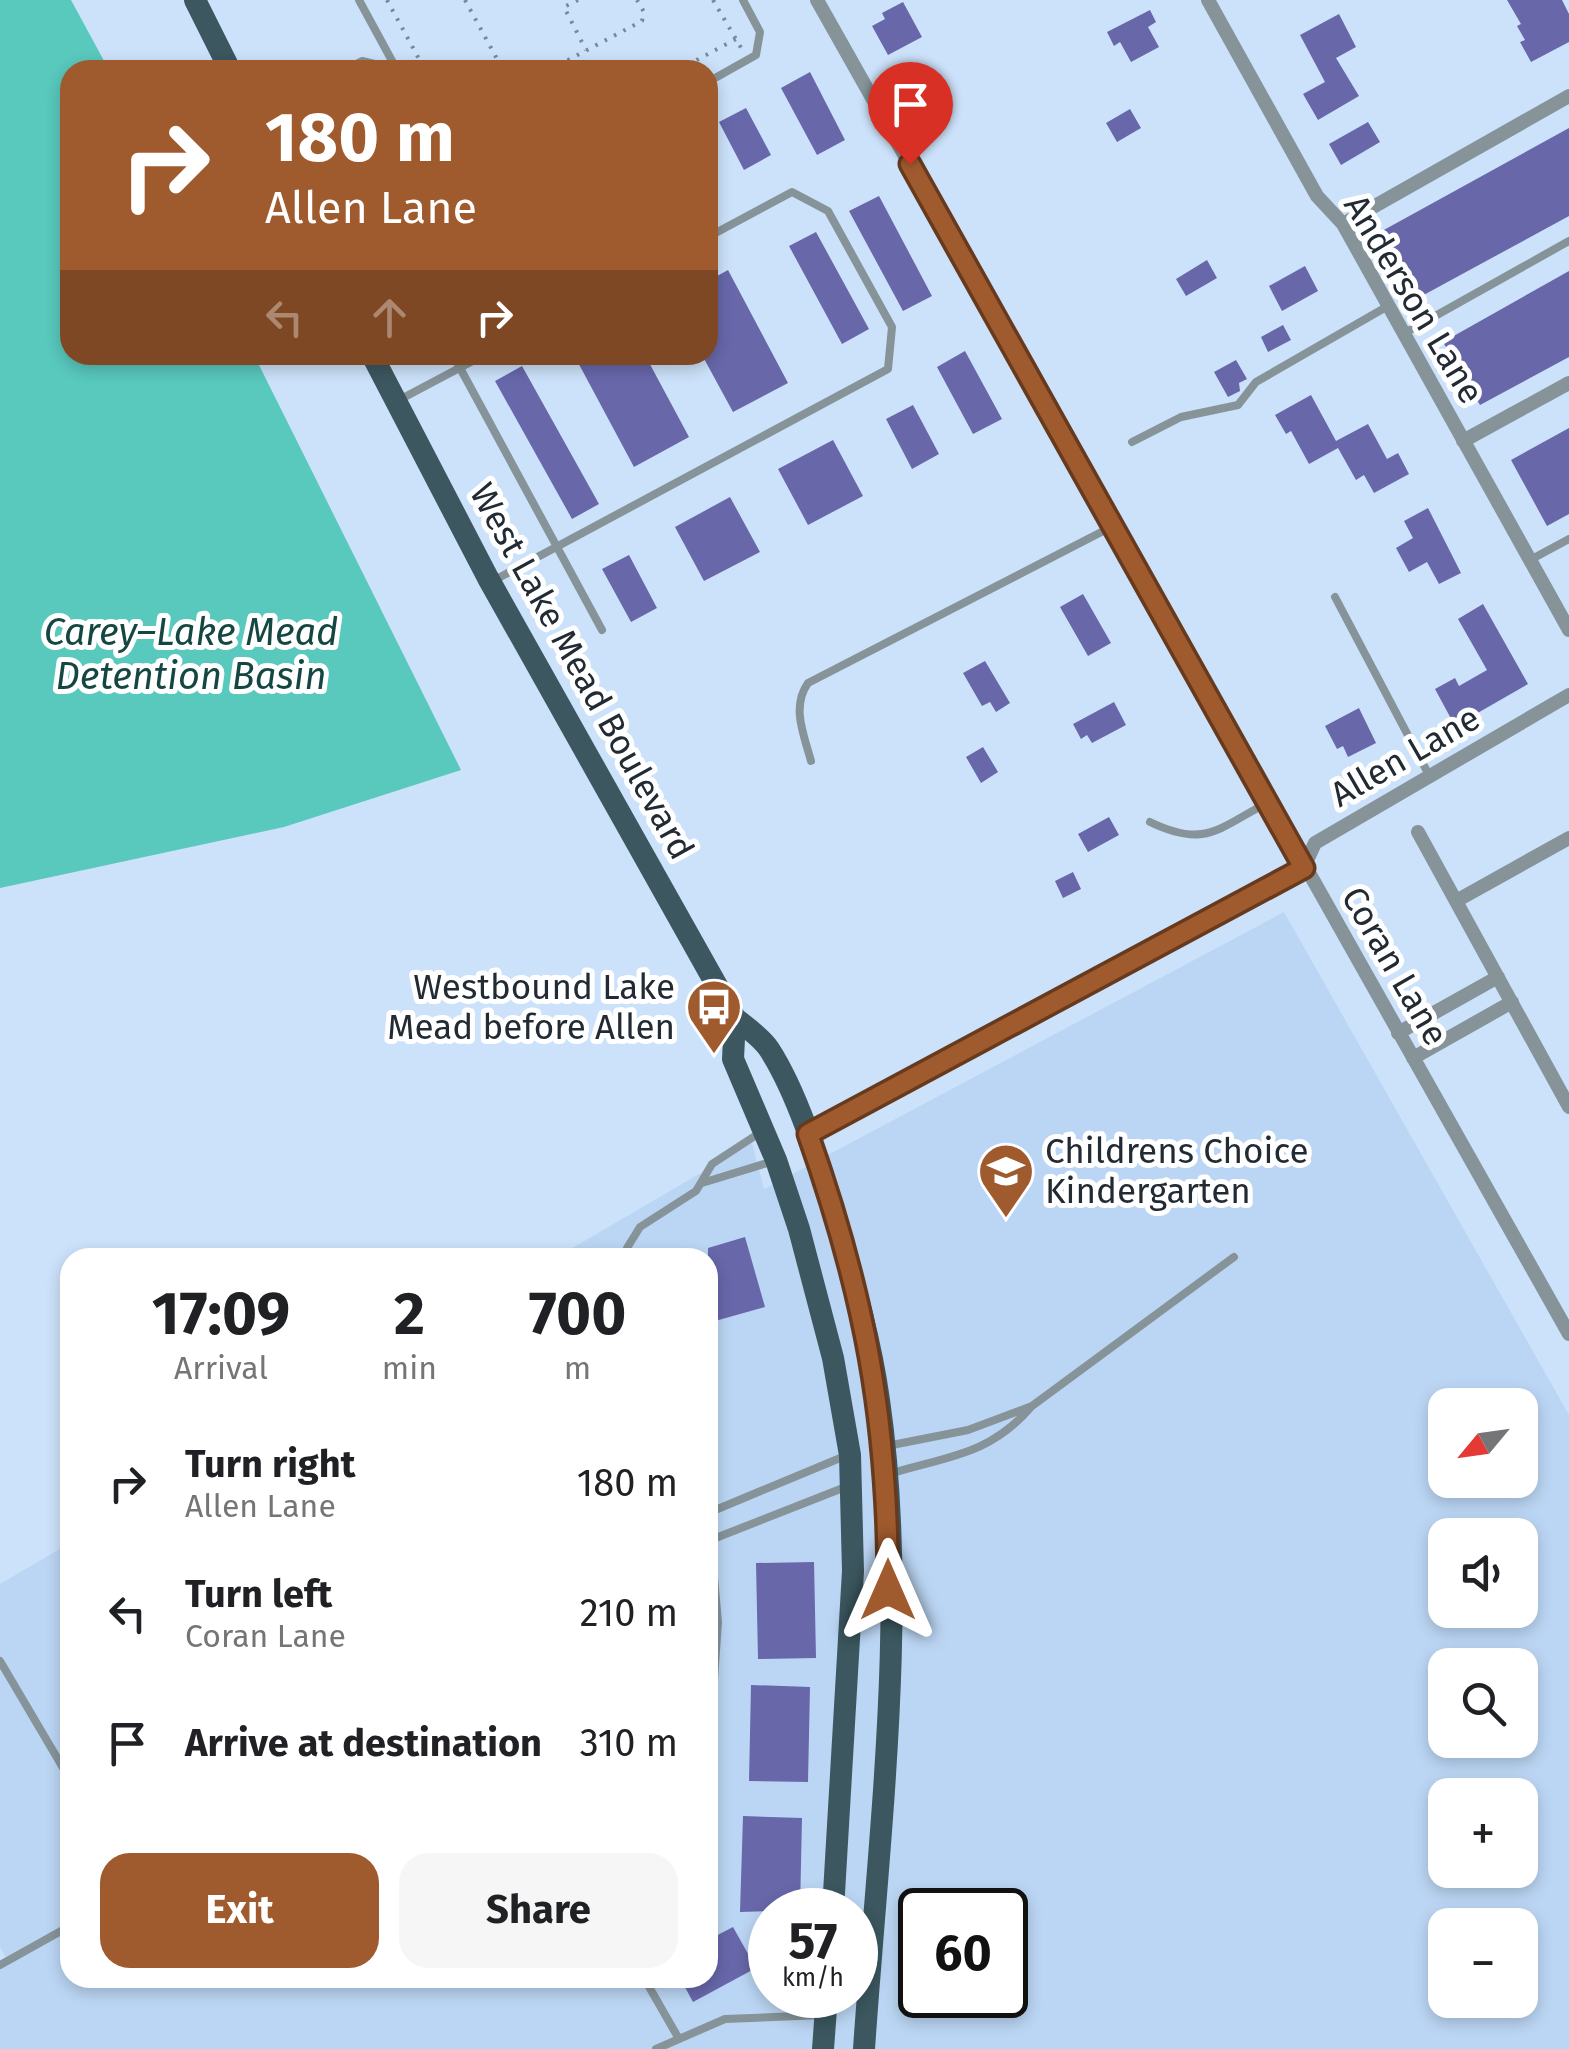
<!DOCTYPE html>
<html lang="en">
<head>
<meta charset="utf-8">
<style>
	:root { --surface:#fff; --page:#f6f6f6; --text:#202124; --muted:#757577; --accent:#9f5a2e }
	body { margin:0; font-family:"Fira Sans",sans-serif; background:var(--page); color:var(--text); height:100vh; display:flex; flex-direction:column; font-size:38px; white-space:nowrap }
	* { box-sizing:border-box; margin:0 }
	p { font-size:32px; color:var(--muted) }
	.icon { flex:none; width:55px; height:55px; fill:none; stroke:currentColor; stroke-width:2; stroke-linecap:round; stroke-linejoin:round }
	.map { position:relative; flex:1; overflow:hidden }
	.side { position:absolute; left:60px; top:1248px; width:658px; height:740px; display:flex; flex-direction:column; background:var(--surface); border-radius:30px; box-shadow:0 5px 15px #0003 }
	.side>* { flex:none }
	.guide { position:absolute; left:60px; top:60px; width:658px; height:305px; border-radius:30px; box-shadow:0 5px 15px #0003; background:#9f5a2e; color:#fff; overflow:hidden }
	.needle { width:65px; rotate:241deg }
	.fabs { position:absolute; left:1428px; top:1388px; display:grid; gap:20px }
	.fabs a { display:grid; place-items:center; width:110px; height:110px; border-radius:20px; background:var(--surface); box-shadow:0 5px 15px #0003; font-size:50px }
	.speed { position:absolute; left:748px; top:1888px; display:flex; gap:20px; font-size:50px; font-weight:700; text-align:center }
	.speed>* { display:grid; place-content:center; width:130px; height:130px; border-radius:50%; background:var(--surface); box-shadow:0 5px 15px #0003; line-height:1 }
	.speed small { font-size:25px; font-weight:400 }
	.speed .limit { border:5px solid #111; border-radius:15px; background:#fff; color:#111 }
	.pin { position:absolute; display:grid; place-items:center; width:85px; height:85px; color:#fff; margin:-102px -42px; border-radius:50% 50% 50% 0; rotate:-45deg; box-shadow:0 0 10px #0007 }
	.pin .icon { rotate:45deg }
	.me { position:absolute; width:110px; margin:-55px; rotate:0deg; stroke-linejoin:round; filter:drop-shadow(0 0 8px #0008) }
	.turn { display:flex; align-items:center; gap:35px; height:210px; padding:0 40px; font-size:45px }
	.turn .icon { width:130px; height:130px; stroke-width:2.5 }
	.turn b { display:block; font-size:70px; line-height:85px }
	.lanes { display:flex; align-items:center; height:95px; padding:0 40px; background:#0003; justify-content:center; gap:50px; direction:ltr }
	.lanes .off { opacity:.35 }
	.eta { display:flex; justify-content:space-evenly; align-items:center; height:170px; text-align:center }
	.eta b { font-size:60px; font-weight:700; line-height:70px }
	.primary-button { display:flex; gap:20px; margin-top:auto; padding:20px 40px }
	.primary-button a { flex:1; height:115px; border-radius:30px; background:var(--accent); color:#fff; font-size:40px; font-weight:700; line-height:115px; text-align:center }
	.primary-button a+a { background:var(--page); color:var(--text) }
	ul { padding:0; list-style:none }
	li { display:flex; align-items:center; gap:30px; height:130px; padding:0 40px }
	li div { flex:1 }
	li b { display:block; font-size:38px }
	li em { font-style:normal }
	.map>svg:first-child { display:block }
	.built { fill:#bbd6f4; fill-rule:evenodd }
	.water { fill:#59c8bd }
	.building { fill:#6867aa }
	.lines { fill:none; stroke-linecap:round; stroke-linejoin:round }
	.path { stroke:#798899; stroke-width:4; stroke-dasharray:2.5 8; stroke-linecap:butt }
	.lane { stroke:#869499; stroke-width:8 }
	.street { stroke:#869499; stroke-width:14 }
	.primary { stroke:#3c575f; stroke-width:22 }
	.route-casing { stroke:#673a1e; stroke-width:25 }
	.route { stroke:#9f5a2e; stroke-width:18 }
	.labels { text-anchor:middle; stroke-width:10; stroke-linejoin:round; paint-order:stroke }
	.street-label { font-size:35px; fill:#222b34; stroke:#fff }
	.poi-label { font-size:35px; fill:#222b34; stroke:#fff; text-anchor:end }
	.water-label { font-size:38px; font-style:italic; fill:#154742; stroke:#fff }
</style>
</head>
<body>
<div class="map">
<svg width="1569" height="2049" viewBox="0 0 1569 2049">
	<rect width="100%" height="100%" fill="#cce2fa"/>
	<path class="built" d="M1284 912 1569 1415V2049H0V1961L6 1958 0 1947V1584L70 1543V1978H708V1258L557 1257 752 1143 764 1189ZM1445 1405H1520V1480H1445ZM1445 1535H1520V1610H1445ZM1445 1665H1520V1740H1445ZM1445 1795H1520V1870H1445ZM770 1910H855V1995H770ZM920 1910H1005V1995H920ZM1445 1925H1520V2000H1445Z"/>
	<path class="water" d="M0 0H71L109 70H70V355H254L461 770 284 827 0 888Z"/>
	<path class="building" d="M1507 0H1562L1569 14V42L1531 62 1520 42 1525 40 1517 26 1521 24Z
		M903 2 922 37 888 55 872 26 885 19 882 13Z
		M1150 10 1156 22 1148 27 1159 47 1131 62 1120 42 1114 46 1107 32Z
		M1339 14 1356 47 1336 58 1359 96 1318 120 1303 94 1325 82 1300 35Z
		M810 72 845 140 817 155 781 88Z
		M746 108 771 155 744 170 719 122Z
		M1130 109 1141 128 1117 142 1106 123Z
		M1368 122 1380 142 1341 165 1329 144Z
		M1569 128V216L1420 297 1382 231Z
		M879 196 932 296 903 311 849 211Z
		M816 232 869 329 842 344 789 246Z
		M1207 260 1217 278 1186 296 1176 279Z
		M1305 266 1318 291 1282 311 1269 286Z
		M728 270 788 383 733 412 702 355H708V281Z
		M1569 271V357L1480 405 1443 342Z
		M1283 325 1291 340 1268 352 1261 337Z
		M965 351 1002 419 973 434 937 367Z
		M574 355H645L689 437 634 467Z
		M1236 360 1247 379 1239 383 1240 391 1228 397 1214 372Z
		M522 366 599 504 572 519 495 381Z
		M1311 395 1336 441 1368 424 1387 459 1398 453 1409 474 1374 493 1364 475 1356 480 1338 448 1309 464 1291 431 1286 434 1275 415Z
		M913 405 939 454 912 469 886 419Z
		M1569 428V514L1547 526 1511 460Z
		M833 440 863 496 808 525 778 469Z
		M730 497 760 552 704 581 675 527Z
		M1428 508 1461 573 1439 584 1427 562 1409 572 1396 548 1413 538 1404 521Z
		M629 555 657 608 631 622 602 569Z
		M1083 594 1111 643 1088 656 1060 607Z
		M1483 604 1528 684 1455 726 1435 689 1455 678 1459 686 1487 670 1458 619Z
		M985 661 1010 703 996 712 990 702 982 706 963 673Z
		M1114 702 1126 725 1092 743 1087 735 1081 739 1073 724Z
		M1359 708 1376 743 1348 757 1343 746 1337 749 1325 726Z
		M983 747 998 772 981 783 966 757Z
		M1109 817 1119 835 1088 852 1078 834Z
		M1073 872 1081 889 1063 898 1055 881Z
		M745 1237 765 1307 708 1323V1248Z
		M814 1562 816 1658 758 1659 756 1563Z
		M751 1685 810 1687 808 1782 749 1781Z
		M743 1816 802 1818 800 1910 740 1912Z
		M733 1927 756 1968 693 2002 680 1978H708V1940Z"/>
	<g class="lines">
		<path class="path" d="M387 0 425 70
			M465 0 503 70
			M578 0 564 7 586 50
			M713 0 743 51
			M549 70 642 21 644 12 637 0
			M678 70 736 39"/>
		<path class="lane" d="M359 0 397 70
			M345 70 362 61 383 66 381 70
			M708 82 756 55 760 32 743 0
			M1403 334 1569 241
			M453 355 602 630
			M399 400 484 355
			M1132 442 1181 417 1238 405 1256 382 1388 306
			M1530 560 1569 539
			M491 582 888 369 892 327 828 211 792 192 708 237
			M1335 597 1430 777
			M811 761C804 735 791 707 808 683L1113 526
			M1150 822C1206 849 1218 828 1269 802
			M702 1183 774 1161
			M635 1258 627 1248 640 1227 696 1191 712 1164 761 1132
			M887 1446 968 1430 1032 1406
			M892 1473C950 1456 991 1454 1032 1406L1234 1257
			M708 1510 718 1622 708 1766
			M708 1513 845 1456
			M708 1541 848 1486
			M0 1661 69 1778
			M0 1965 70 1926
			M644 1978 679 2039 725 2019 824 2015
			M656 2049 679 2039"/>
		<path class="street" d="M817 0 1569 1334
			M1208 0 1317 196 1343 224 1569 630
			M1343 224 1569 96
			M1463 441 1569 383
			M1418 832 1569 1107
			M1456 901 1569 838
			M1398 1033 1498 977
			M1413 1058 1512 1002
			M808 1135 1304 867 1315 843 1569 695"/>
		<path class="primary" d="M195 0 230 70
			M372 355 488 578 735 1018C746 1027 761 1037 769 1049 797 1092 818 1160 833 1210 851 1273 870 1335 879 1400 909 1606 878 1842 864 2049
			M735 1018 733 1059 776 1160 799 1229 833 1358 850 1455 853 1571 833 1910
			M823 2049 827 1995"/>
	</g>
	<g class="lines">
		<g class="route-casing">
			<path id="route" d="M888 1590C888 1420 865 1295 808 1134L1304 868 910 164"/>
		</g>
		<use href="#route" class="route"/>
	</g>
	<defs>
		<g id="bus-pin" transform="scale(2.875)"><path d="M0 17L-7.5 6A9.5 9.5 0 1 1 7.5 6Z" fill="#9f5a2e" stroke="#fff"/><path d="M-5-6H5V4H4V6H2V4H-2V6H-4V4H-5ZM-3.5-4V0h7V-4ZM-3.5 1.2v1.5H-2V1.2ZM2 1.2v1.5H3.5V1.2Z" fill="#fff"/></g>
		<g id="school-pin" transform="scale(2.875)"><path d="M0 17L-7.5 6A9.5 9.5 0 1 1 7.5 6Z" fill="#9f5a2e" stroke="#fff"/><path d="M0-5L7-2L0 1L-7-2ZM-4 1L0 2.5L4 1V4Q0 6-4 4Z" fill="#fff"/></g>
	</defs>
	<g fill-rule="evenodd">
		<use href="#bus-pin" x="714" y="1007"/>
		<use href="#school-pin" x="1006" y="1171"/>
	</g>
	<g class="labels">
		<g class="street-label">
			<text transform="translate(1414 299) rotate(59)" y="12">Anderson Lane</text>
			<text transform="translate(582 671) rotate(61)" y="12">West Lake Mead Boulevard</text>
			<text transform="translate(1405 756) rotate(-30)" y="12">Allen Lane</text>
			<text transform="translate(1395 966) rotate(60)" y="12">Coran Lane</text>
		</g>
		<g class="poi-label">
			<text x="675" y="999">Westbound Lake<tspan x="675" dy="40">Mead before Allen</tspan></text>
			<text x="1045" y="1163" text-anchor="start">Childrens Choice<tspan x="1045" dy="40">Kindergarten</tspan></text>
		</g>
		<g class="water-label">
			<text x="191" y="645">Carey–Lake Mead<tspan x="191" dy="44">Detention Basin</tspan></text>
		</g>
	</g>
</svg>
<div class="fabs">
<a><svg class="needle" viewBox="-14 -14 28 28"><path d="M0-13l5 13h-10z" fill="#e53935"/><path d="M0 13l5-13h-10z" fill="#757577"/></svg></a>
<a><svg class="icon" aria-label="sound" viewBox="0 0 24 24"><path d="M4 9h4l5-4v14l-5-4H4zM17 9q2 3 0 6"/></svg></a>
<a><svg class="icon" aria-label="search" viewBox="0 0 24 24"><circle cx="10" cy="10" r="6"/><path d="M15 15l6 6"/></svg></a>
<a>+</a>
<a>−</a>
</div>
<div class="speed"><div>57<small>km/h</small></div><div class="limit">60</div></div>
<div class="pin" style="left:910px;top:164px;background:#d93025"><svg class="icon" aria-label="arrive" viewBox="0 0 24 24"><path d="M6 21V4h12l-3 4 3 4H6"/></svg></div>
<svg class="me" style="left:888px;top:1590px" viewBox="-20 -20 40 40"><path d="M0-17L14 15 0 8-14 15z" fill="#9f5a2e" stroke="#fff" stroke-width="4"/></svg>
<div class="guide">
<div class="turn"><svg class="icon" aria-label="right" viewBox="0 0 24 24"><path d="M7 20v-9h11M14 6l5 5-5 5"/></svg><div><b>180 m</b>Allen Lane</div></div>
<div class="lanes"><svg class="icon off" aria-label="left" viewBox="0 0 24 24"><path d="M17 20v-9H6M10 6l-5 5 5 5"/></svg><svg class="icon off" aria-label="ahead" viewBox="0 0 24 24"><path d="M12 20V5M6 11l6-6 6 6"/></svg><svg class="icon" aria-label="right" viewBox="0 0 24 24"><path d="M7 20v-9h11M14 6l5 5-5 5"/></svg></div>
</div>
<section class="side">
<div class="eta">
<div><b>17:09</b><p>Arrival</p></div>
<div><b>2</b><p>min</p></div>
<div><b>700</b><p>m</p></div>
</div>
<ul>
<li><svg class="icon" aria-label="right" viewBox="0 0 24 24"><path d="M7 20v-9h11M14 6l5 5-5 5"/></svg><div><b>Turn right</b><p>Allen Lane</p></div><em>180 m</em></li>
<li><svg class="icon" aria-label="left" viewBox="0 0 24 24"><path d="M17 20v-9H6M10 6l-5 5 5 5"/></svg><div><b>Turn left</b><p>Coran Lane</p></div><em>210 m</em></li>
<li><svg class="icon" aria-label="arrive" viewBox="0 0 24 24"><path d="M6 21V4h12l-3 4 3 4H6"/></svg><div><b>Arrive at destination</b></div><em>310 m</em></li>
</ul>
<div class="primary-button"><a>Exit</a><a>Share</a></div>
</section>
</div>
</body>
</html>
